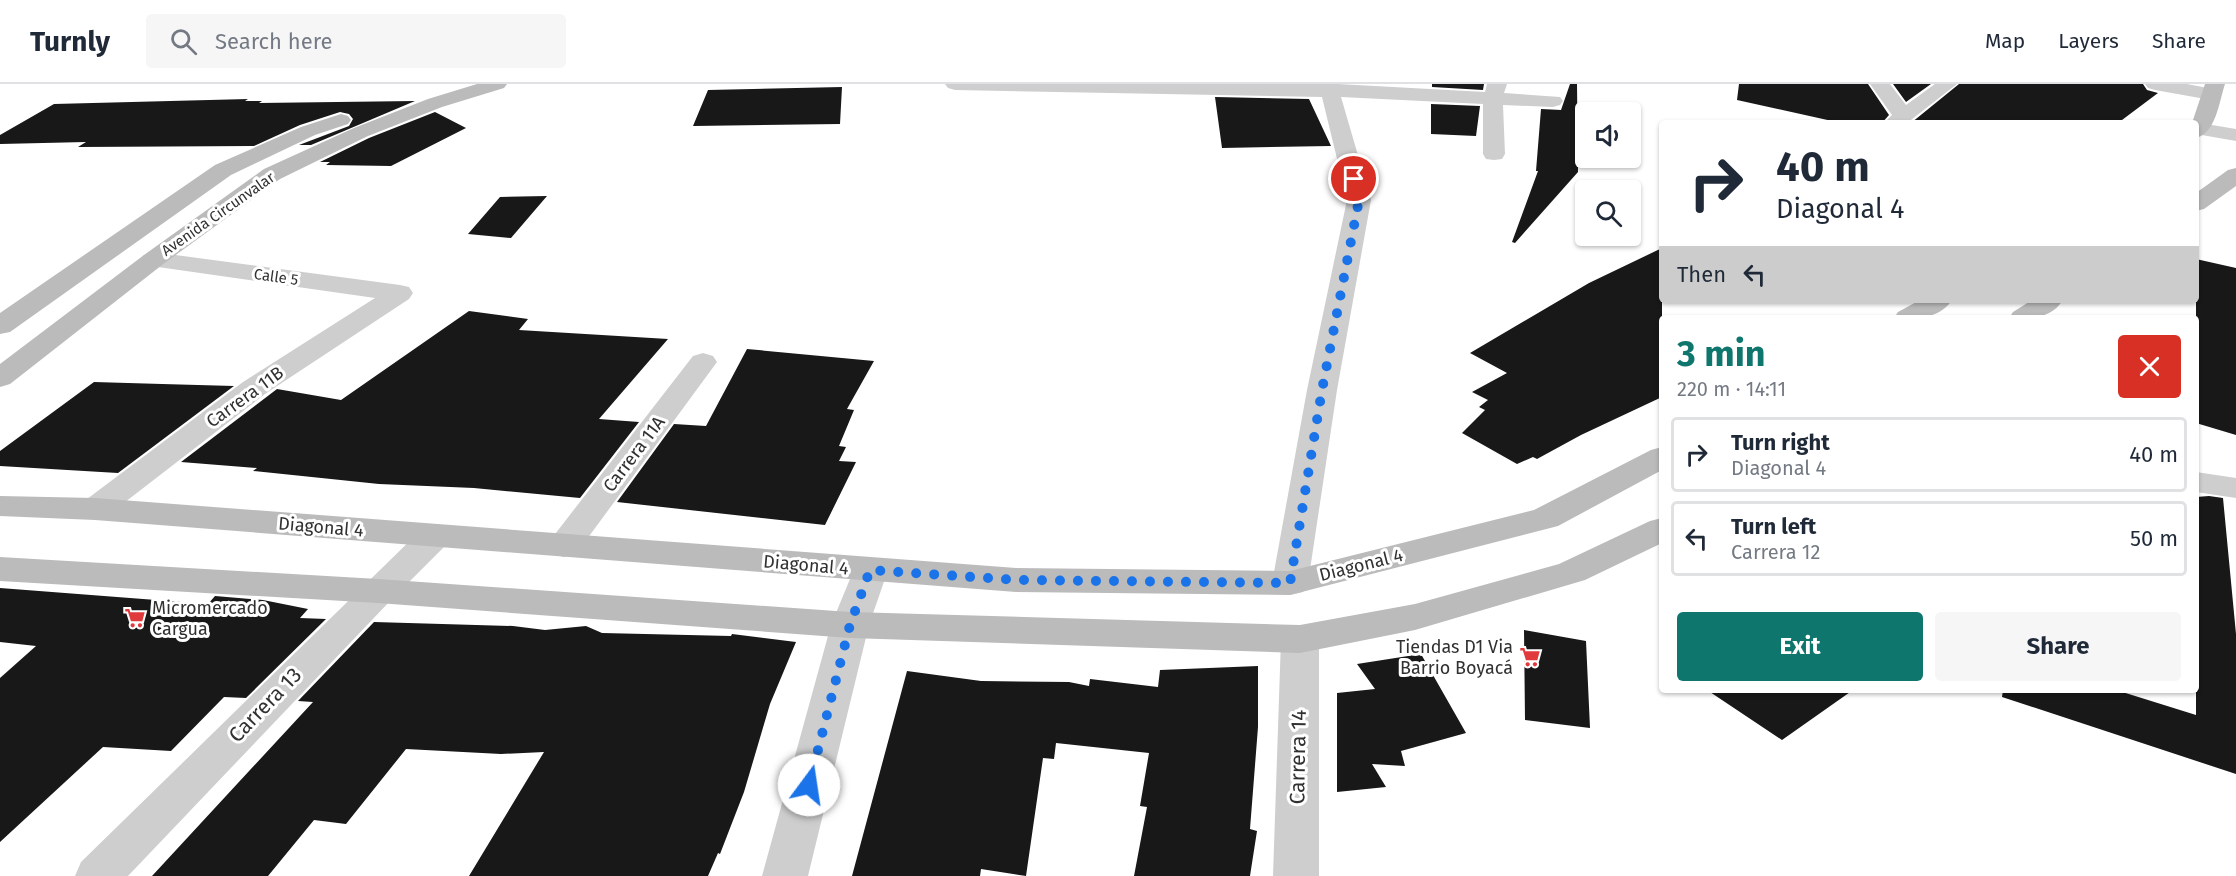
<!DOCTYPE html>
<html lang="en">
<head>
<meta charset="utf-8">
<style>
	:root { --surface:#fff; --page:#f6f6f7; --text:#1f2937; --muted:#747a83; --line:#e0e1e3; --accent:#0f766e }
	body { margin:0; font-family:"Fira Sans",sans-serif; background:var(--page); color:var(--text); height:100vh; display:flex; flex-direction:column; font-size:22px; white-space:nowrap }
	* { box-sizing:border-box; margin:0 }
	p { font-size:20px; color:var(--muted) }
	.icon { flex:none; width:33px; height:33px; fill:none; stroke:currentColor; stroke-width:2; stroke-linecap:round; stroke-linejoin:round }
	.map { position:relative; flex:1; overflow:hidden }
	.drawer { position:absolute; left:1659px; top:231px; width:540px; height:378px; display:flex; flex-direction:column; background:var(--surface); border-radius:6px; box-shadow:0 2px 4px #0004 }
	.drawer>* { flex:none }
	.guide { position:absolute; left:1659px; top:36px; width:540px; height:183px; border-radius:6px; box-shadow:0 2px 4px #0004; background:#fff; color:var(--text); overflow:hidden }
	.tools { position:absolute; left:1575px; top:18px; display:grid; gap:12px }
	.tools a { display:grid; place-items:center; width:66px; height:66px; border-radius:6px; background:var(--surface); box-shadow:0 2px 4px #0004; font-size:30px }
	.pin { position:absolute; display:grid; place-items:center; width:51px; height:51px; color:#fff; margin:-26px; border:3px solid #fff; border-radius:50%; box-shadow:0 2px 6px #0007 }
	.me { position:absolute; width:66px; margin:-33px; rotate:14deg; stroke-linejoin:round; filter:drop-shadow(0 0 4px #0008) }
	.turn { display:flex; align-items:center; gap:21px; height:126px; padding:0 18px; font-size:27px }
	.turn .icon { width:78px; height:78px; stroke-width:2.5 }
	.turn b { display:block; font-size:42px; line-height:51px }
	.then { display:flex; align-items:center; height:57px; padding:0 18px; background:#0003; gap:12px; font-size:22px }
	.round { display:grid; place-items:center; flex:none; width:63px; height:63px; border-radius:6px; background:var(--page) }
	.summary { display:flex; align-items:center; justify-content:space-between; height:102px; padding:0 18px }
	h1 { font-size:36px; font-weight:700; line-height:45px; color:var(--accent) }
	.action { display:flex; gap:12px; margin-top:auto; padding:12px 18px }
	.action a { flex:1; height:69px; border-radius:6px; background:var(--accent); color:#fff; font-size:24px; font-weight:700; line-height:69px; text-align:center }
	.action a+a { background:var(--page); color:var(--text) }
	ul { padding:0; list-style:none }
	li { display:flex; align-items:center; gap:18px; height:75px; margin:0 12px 9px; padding:0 6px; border:3px solid var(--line); border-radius:6px }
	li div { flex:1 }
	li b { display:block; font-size:22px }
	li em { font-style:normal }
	header { display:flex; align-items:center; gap:36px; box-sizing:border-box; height:84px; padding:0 30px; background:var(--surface); border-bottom:2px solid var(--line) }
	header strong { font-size:28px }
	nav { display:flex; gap:33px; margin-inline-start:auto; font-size:21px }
	.search { width:420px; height:54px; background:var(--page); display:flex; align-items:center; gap:15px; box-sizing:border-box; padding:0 21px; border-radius:6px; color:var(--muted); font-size:22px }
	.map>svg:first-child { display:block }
	.building { fill:#181818 }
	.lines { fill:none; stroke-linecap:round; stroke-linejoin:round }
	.street { fill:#cecece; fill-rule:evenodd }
	.secondary { fill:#bbb; fill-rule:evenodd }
	.route { stroke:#1a73e8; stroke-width:10; stroke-dasharray:0 18 }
	.labels { text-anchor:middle; stroke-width:6; stroke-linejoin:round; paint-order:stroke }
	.far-street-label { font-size:15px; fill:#313131; stroke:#fff }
	.street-label { font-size:18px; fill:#313131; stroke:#fff }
	.poi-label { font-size:18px; fill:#313131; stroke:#fff; text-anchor:start }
	.near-street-label { font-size:21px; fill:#313131; stroke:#fff }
</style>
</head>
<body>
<header>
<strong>Turnly</strong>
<div class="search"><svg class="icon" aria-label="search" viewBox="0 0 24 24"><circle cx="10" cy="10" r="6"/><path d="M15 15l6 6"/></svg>Search here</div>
<nav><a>Map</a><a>Layers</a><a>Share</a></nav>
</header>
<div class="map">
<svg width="2236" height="792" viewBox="0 0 2236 792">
	<rect width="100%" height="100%" fill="#fff"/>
	<path class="building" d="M1432 0H1484L1483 6 1432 3Z
		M1570 0H1577L1578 88 1515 159 1512 158 1538 87H1536L1541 25 1561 26Z
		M1739 0H1868L1889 31 1882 39H1841L1737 16Z
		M1893 0H1931L1906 18Z
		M1959 0H2143L2147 6 2158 9 2118 39H1911Z
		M842 3 840 40 693 42 708 6Z
		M1215 13 1309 15 1331 62 1222 64Z
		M248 15 245 17H262L259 19 415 17 311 61H299L349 42 353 35 349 30 340 28 300 41 254 62 78 63 86 58 0 60V51L54 20Z
		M1431 20 1480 22 1476 52 1431 50Z
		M435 28 466 44 391 82 326 81 330 78H320L369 54Z
		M547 112 511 154 468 150 500 113Z
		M1662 164V313L1581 351 1537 375 1533 373 1517 380 1462 349 1485 326 1479 323 1488 316 1472 308 1507 289 1470 269 1589 199Z
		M2196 175 2236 184V351L2196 339Z
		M469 227 528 235 519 246 668 255 599 335 639 338 580 414 474 404 379 400 253 387 257 384 181 378 277 305 341 316Z
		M747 265 874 277 847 325 854 326 839 362 846 363 839 377 856 378 825 441 617 418 674 340 706 342Z
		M94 298 162 300 234 302 118 389 0 382V367Z
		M2209 412 2223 414 2236 550V690L2002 613 2003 606H2116L2196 631V413Z
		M0 504 208 520 215 512 263 516 308 525 300 534 326 535 246 614 224 613 171 667 103 663 0 758V594L36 562 0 558Z
		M374 538 513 542 545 546 586 542 602 549 731 552 732 550 796 558 770 620 744 708 720 770 718 769 708 792H469L544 668 501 670 406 665 346 740 314 736 268 792H152L313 618 298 617Z
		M1524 546 1586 557 1590 644 1525 636Z
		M1421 570 1466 649 1401 667 1405 682 1372 680 1386 703 1337 708V609L1375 605 1357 580Z
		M1258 582V643L1250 745 1257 747 1250 792H1134L1147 723 1140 722 1149 669 1056 659 1054 675 1043 674 1026 792 981 785 980 792H852L907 587 981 597 1069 598 1089 602 1090 595 1158 603 1160 586Z
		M1707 606H1853L1782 656Z"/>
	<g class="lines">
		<path class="street" d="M945 0H1338L1485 8 1487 0H1507L1504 9 1560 13 1563 17 1560 21 1553 23 1503 21 1505 70 1502 75 1494 76 1486 75 1483 70V20L1341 13 1371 116 1337 306 1308 499 1303 508 1290 511 1277 508 1272 499 1307 306 1347 116 1322 13 955 6 948 4Z
			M1870 0H1890L1906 21 1935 0H1957L1907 39H1884L1892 31Z
			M2145 0H2187L2218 6 2221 10 2218 14 2211 16 2155 6 2148 4Z
			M2200 39 2236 45V57L2196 50V40Z
			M153 168 400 201 409 203 413 209 409 215 265 310 107 432 95 436 83 432 78 425 83 418 243 298 375 214 144 181 140 176 144 171Z
			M703 269 713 272 717 278 576 470 564 473 552 470 546 462 552 454 693 272Z
			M2196 388 2236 394V414L2196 408Z
			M435 441 447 444 452 452 447 460 391 516 128 792H75L81 778 423 444Z
			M870 474 883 478 888 486 869 541 808 792H762L831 541 857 478Z
			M1300 541 1314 545 1319 555V792H1273L1281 555 1286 545Z"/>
		<path class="secondary" d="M477 0H507L504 4 442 23 368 52 280 95 162 181 10 300 0 303V280L144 171 264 85 354 44 428 15Z
			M2205 0H2225C2219 18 2216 49 2196 54V39H2192Z
			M341 30 348 32 351 36 348 40 315 51 231 91 10 248 0 250V229L215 81 301 43Z
			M2236 84V102L2204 125 2196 127V109L2228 86Z
			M1920 216H1952C1939 236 1916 234 1894 234L1898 228Z
			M2032 216H2063C2050 236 2031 234 2009 234L2013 228Z
			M1662 363V386L1558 442 1290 511 1016 508 95 436 0 432V412L95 414 1016 484 1290 487 1534 426 1651 366Z
			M1662 434V459L1585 496 1415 546 1300 569 850 554 378 519 0 497V473L378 495 850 528 1300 541 1415 520 1559 480 1650 437Z"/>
	</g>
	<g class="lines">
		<path class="route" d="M809 701 850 541 870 486 1016 496 1290 499 1322 306 1359 116 1354 95"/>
	</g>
	<defs>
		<g id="supermarket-bare" transform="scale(1.62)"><path d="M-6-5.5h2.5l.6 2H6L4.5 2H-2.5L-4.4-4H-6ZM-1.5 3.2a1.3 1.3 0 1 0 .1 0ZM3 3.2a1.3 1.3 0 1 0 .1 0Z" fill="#e03a3d" stroke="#fff" stroke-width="2.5" paint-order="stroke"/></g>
	</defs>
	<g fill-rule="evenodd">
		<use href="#supermarket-bare" x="135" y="534"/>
		<use href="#supermarket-bare" x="1530" y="573"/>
	</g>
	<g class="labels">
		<g class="far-street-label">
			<text transform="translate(218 130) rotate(-35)" y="5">Avenida Circunvalar</text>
			<text transform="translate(276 193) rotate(8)" y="5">Calle 5</text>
		</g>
		<g class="street-label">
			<text transform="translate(245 313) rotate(-36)" y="6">Carrera 11B</text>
			<text transform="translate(634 370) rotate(-53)" y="6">Carrera 11A</text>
			<text transform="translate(321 443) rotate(5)" y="6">Diagonal 4</text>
			<text transform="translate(806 481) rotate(5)" y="6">Diagonal 4</text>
			<text transform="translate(1361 481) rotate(-14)" y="6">Diagonal 4</text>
		</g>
		<g class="poi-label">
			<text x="152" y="530">Micromercado<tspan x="152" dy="21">Cargua</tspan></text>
			<text x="1513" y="569" text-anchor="end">Tiendas D1 Via<tspan x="1513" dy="21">Barrio Boyacá</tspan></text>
		</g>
		<g class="near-street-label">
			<text transform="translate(265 621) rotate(-46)" y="7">Carrera 13</text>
			<text transform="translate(1298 673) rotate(-89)" y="7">Carrera 14</text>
		</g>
	</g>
</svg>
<div class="tools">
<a><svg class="icon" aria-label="sound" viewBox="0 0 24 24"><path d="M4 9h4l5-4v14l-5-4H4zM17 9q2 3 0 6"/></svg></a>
<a><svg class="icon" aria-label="search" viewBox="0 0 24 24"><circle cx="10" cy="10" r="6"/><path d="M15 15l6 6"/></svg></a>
</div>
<div class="pin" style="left:1354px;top:95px;background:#d93025"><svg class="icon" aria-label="arrive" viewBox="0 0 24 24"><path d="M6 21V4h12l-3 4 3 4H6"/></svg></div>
<svg class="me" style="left:809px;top:701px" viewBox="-20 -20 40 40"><circle r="19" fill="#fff"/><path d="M0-13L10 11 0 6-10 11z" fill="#1a73e8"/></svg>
<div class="guide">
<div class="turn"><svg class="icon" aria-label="right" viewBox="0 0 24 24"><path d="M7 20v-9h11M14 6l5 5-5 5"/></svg><div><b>40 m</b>Diagonal 4</div></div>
<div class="then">Then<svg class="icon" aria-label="left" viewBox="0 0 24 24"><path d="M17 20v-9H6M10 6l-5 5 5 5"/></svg></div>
</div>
<section class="drawer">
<div class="summary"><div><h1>3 min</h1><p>220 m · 14:11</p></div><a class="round" style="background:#d93025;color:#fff"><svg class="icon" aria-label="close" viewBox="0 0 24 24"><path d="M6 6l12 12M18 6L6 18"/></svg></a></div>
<ul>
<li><svg class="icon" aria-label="right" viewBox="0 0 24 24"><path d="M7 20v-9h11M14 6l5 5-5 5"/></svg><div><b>Turn right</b><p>Diagonal 4</p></div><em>40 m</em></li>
<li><svg class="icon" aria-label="left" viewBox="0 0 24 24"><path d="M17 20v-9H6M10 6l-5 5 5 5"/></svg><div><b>Turn left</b><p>Carrera 12</p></div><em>50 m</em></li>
</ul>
<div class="action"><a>Exit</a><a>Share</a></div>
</section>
</div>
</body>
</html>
